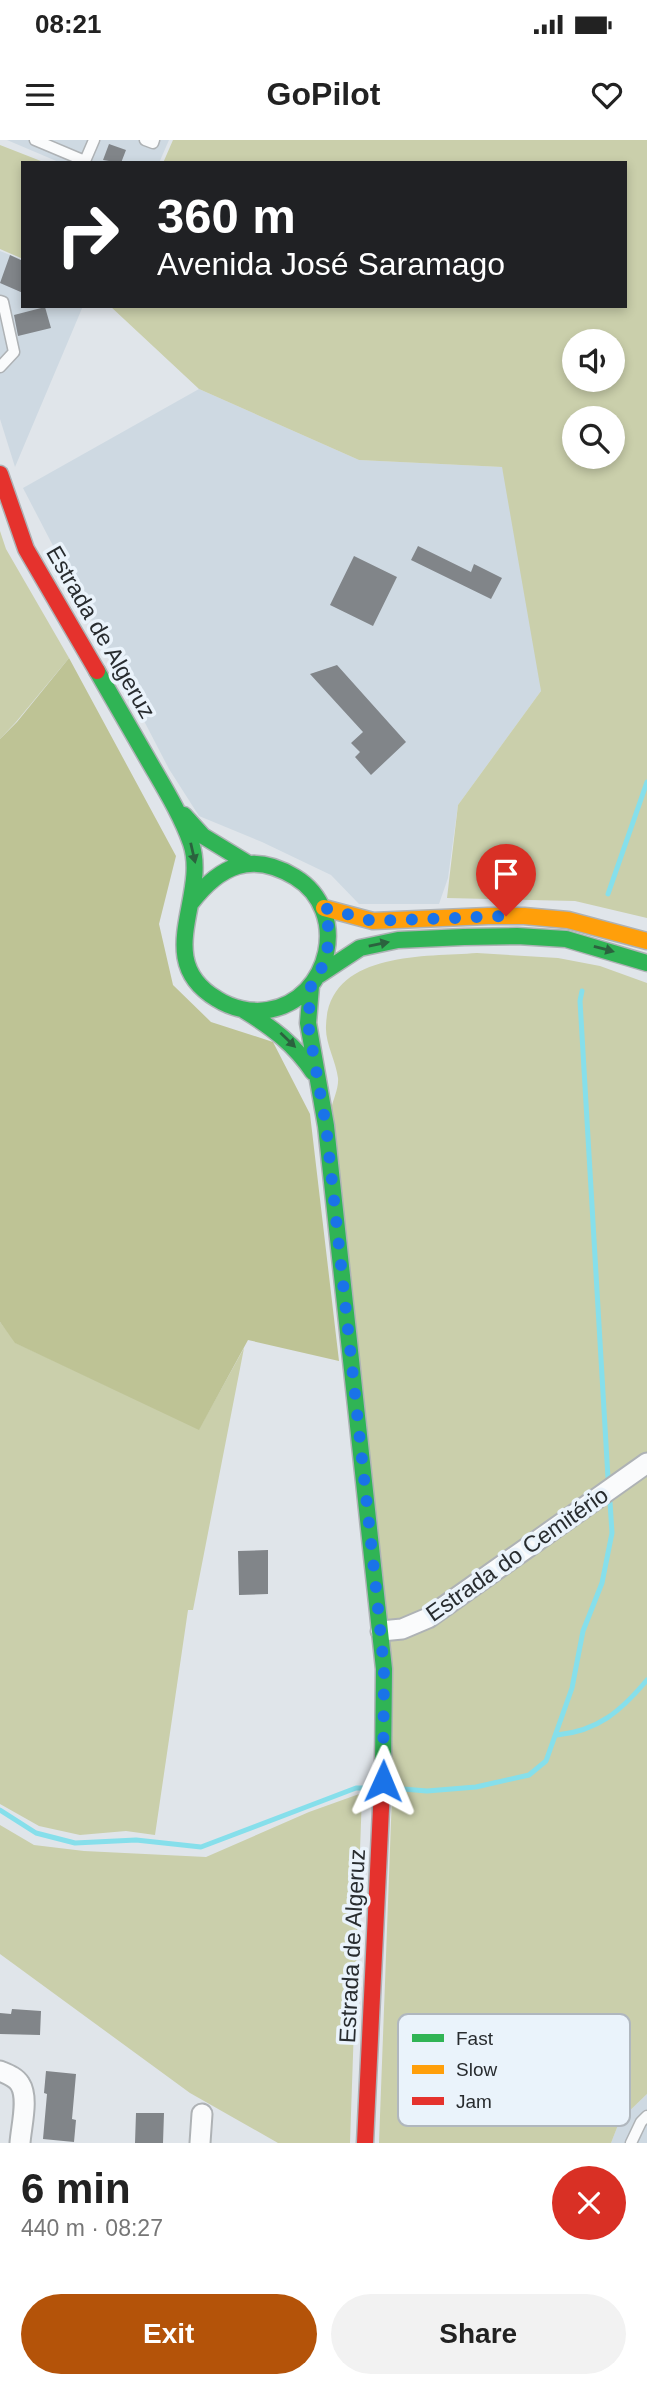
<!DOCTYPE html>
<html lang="en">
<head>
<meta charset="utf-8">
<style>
	:root { --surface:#fff; --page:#f2f2f2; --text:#222; --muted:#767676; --accent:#b45309 }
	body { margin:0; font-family:Helvetica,sans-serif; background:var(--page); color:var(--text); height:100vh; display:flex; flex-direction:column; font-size:26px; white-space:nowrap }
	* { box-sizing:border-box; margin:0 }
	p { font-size:23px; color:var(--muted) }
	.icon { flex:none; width:38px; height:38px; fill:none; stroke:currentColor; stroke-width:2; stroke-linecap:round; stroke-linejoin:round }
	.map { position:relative; height:2003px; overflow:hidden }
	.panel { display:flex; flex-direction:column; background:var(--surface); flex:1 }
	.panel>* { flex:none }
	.hud { position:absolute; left:21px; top:21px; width:606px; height:147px; border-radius:0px; box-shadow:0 4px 10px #0003; background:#202124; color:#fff; overflow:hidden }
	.fabs { position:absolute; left:562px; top:189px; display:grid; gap:14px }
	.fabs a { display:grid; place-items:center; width:63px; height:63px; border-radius:50%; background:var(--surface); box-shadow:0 4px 10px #0003; font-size:35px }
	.pin { position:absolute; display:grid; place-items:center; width:60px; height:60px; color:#fff; margin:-72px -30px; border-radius:50% 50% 50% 0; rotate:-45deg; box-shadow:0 0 7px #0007 }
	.pin .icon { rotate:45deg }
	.me { position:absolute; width:77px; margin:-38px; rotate:1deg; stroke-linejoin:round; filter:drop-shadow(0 0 5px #0008) }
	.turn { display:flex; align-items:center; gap:24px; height:147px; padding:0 21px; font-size:32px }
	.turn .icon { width:91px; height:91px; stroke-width:2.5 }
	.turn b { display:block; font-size:49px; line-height:60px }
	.round { display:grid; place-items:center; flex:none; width:74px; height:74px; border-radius:37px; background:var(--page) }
	.summary { display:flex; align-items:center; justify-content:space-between; height:119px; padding:0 21px }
	h1 { font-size:42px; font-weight:700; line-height:52px }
	.cta { display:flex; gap:14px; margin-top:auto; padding:14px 21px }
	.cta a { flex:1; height:80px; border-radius:42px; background:var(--accent); color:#fff; font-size:28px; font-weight:700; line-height:80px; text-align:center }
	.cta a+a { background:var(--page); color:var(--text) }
	.status { display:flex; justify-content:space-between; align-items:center; height:49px; padding:0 35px; background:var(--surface); direction:ltr }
	.status svg { height:19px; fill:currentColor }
	header { display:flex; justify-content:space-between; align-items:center; height:91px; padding:0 21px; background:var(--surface); font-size:32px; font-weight:700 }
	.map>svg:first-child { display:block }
	.built { fill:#ced9e2 }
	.green { fill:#cacfab; fill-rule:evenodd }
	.forest { fill:#bec395 }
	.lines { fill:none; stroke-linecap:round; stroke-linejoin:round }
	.stream { stroke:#86dfeb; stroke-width:5 }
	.building { fill:#818589 }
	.lane-casing { stroke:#aeb2b5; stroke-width:13 }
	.street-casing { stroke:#aeb2b5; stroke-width:23 }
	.fast-casing { stroke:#aeb2b5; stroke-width:19 }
	.slow-casing { stroke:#aeb2b5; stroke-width:19 }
	.jam-casing { stroke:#aeb2b5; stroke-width:19 }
	.lane { stroke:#fafbfc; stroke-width:10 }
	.street { stroke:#fafbfc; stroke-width:19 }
	.fast { stroke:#30b455; stroke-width:16 }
	.slow { stroke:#ff9f0a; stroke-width:16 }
	.jam { stroke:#e5322d; stroke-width:16 }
	.oneway { fill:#2b623e }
	.route { stroke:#1a73e8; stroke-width:12; stroke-dasharray:0 21.6 }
	.labels { text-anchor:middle; stroke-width:7; stroke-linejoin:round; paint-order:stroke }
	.street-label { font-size:23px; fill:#282c2f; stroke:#eaf3fb }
	.key { fill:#eaf3fb; stroke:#b0b7be; stroke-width:2 }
	.key-label { font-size:19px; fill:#282c2f }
</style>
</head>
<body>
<div class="status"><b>08:21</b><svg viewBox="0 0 49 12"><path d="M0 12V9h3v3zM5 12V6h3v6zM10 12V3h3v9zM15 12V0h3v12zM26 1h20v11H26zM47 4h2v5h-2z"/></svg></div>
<header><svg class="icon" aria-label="menu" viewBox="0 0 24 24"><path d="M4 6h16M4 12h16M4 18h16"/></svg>GoPilot<svg class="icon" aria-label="heart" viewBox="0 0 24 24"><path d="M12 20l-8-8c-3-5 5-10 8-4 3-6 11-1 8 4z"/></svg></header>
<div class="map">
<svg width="647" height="2003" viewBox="0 0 647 2003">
	<rect width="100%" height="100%" fill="#e0e5ea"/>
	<path class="built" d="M7 0H169L159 23H61Z
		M0 111 23 120V166H83L15 327 0 279Z
		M199 249 359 320 502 327 532 448 541 551 458 665 448 738 439 764H359L331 735 262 702 199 676 169 629 23 348Z
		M647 1954V2003H611L620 1980Z"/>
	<path class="green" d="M173 0H647V778L575 761 447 758 458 665 541 551 502 327 359 320 199 249 110 166H625V23H163ZM574 201H612V240H574ZM574 278H612V317H574Z
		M0 5 46 23H23V119L0 109Z
		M0 391 6 409 69 518 16 582 0 599Z
		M477 813 558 818 600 826 647 843V1954L620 1980 611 2003H379L392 1655 331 969C333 960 339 948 338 938 336 921 325 903 326 886 328 811 424 817 477 813Z
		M0 1182 16 1203 199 1289 244 1208 193 1470H188L155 1695 126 1691 80 1695 39 1686 0 1664Z
		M362 1653 350 2003H278L190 1953 0 1814V1685L34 1705 84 1711 206 1717 309 1672Z"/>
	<path class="forest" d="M69 518 176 716 159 784 173 845 211 882 273 902 310 974 339 1221 248 1200 199 1290 15 1203 0 1182V599L17 582Z"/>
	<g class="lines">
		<path class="stream" d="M608 754 647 642
			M582 851 580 861 608 1338
			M557 1595C598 1591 621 1571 647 1540
			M391 1648 427 1651 476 1647 529 1635 546 1621 572 1548 583 1491 602 1443 612 1393 610 1362
			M0 1670 36 1693 75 1703 136 1700 201 1707 356 1648H374"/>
	</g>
	<path class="building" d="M109 4 126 10 121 23 103 20Z
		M10 115 23 121V153L0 143Z
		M45 167 51 188 18 196 14 175Z
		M418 406 471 432 474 424 502 438 491 459 411 420Z
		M354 416 397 437 373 486 330 465Z
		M337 525 406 602 371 635 355 617 360 612 351 603 363 592 310 534Z
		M268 1410V1454L239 1455 238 1411Z
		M12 1869 41 1871 40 1895 0 1894V1873L11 1874Z
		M46 1931 76 1934 72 1979 76 1980 74 2002 43 1999 47 1954 44 1953Z
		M136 1973H164L163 2003H135Z"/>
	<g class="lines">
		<g class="lane-casing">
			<path id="lane" d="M35 0 85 21 94 0
				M145 0 153 3 154 0
				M0 161 3 162 14 212 0 227
				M631 2003 641 1982 647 1976"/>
		</g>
		<g class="street-casing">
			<path id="street" d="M381 1491 402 1489 428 1478 647 1323
				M0 1931C7 1934 16 1937 20 1944 29 1958 21 1987 20 2003
				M200 2003 202 1974"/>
		</g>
		<g class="fast-casing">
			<path id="fast" d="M97 531C115 562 132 592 150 623 165 649 181 675 191 703 209 757 151 820 217 859 231 868 251 873 268 870 331 860 351 771 295 737 252 711 220 725 191 763
				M184 675 203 696 249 724
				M319 835 360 808 398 800 464 797 517 796 566 799 647 823
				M311 846 308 883 326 986 384 1529 383 1627
				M245 871C273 888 295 905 313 932"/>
		</g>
		<g class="slow-casing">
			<path id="slow" d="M324 768 373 781 488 776H524L568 780 647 801"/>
		</g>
		<g class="jam-casing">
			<path id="jam" d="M0 334 26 409 97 531
				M365 2003 383 1627"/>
		</g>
		<use href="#lane" class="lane"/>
		<use href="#street" class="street"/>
		<use href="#fast" class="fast"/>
		<use href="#slow" class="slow"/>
		<use href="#jam" class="jam"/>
	</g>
	<defs><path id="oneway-solid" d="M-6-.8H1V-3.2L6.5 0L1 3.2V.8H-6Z" transform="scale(1.75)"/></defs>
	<g class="oneway">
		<use href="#oneway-solid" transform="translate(193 713) rotate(77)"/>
		<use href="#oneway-solid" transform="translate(379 804) rotate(-12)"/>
		<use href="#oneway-solid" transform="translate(604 809) rotate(15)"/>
		<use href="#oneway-solid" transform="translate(288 900) rotate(44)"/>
	</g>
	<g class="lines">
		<path class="route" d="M383 1641 384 1529 377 1458 326 986 308 884 311 846 319 835 327 813 329 791 324 768 373 781 506 776"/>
	</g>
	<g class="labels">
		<g class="street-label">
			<text transform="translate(101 492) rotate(60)" y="8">Estrada de Algeruz</text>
			<text transform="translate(517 1414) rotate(-35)" y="8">Estrada do Cemitério</text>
			<text transform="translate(352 1806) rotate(-87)" y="8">Estrada de Algeruz</text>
		</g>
	</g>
	<rect x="398" y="1874" width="232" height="112" rx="10" class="key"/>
	<rect x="412" y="1894" width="32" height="8" fill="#30b455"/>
	<rect x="412" y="1925" width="32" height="9" fill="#ff9f0a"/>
	<rect x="412" y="1957" width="32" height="8" fill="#e5322d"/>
	<g class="key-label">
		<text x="456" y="1905">Fast</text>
		<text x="456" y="1936">Slow</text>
		<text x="456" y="1968">Jam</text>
	</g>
</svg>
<div class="fabs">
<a><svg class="icon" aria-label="sound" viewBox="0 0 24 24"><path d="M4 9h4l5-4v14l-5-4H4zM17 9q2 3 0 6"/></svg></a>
<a><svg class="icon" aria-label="search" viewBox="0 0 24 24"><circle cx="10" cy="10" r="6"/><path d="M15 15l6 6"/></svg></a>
</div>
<div class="pin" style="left:506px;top:776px;background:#d93025"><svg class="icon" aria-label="arrive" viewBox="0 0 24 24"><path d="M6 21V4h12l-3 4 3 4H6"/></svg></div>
<svg class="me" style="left:383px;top:1641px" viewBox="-20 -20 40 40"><path d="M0-17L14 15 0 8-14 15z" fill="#1a73e8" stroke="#fff" stroke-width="4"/></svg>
<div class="hud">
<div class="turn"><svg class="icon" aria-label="right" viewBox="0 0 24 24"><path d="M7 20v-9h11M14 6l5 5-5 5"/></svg><div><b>360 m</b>Avenida José Saramago</div></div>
</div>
</div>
<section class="panel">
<div class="summary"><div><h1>6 min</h1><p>440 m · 08:27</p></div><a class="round" style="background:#d93025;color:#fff"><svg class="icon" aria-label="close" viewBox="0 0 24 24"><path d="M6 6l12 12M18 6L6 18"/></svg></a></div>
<div class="cta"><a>Exit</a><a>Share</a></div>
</section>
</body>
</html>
